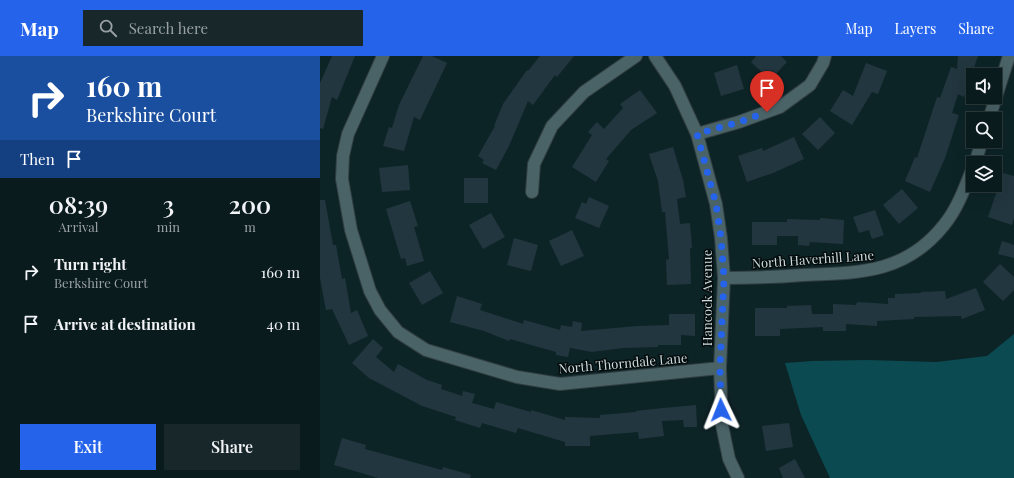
<!DOCTYPE html>
<html lang="en">
<head>
<meta charset="utf-8">
<style>
	:root { --surface:#0a1b1d; --page:#18282a; --text:#f1f3f6; --muted:#99a1a4; --line:#2a393b; --accent:#2563eb }
	body { margin:0; font-family:"Playfair Display",serif; background:var(--page); color:var(--text); height:100vh; display:flex; flex-direction:column; font-size:15px; white-space:nowrap }
	* { box-sizing:border-box; margin:0 }
	p { font-size:13px; color:var(--muted) }
	.icon { flex:none; width:22px; height:22px; fill:none; stroke:currentColor; stroke-width:2; stroke-linecap:round; stroke-linejoin:round }
	.map { position:relative; flex:1; overflow:hidden }
	.sheet { display:flex; flex-direction:column; background:var(--surface); width:320px }
	.sheet>* { flex:none }
	.guide { background:#1a4fa0; color:#fff; overflow:hidden }
	.tools { position:absolute; left:646px; top:12px; display:grid; gap:8px }
	.tools a { display:grid; place-items:center; width:36px; height:36px; border-radius:0px; background:var(--surface); box-shadow:0 4px 16px #0002,0 0 0 1px var(--line); font-size:20px }
	.pin { position:absolute; display:grid; place-items:center; width:34px; height:34px; color:#fff; margin:-41px -17px; border-radius:50% 50% 50% 0; rotate:-45deg; box-shadow:0 0 4px #0007 }
	.pin .icon { rotate:45deg }
	.me { position:absolute; width:44px; margin:-22px; rotate:358deg; stroke-linejoin:round; filter:drop-shadow(0 0 3px #0008) }
	.turn { display:flex; align-items:center; gap:14px; height:84px; padding:0 20px; font-size:18px }
	.turn .icon { width:52px; height:52px; stroke-width:2.5 }
	.turn b { display:block; font-size:28px; line-height:34px }
	.then { display:flex; align-items:center; height:38px; padding:0 20px; background:#0003; gap:8px; font-size:15px }
	.eta { display:flex; justify-content:space-evenly; align-items:center; height:68px; text-align:center }
	.eta b { font-size:24px; font-weight:600; line-height:28px }
	.cta { display:flex; gap:8px; margin-top:auto; padding:8px 20px }
	.cta a { flex:1; height:46px; border-radius:0px; background:var(--accent); color:#fff; font-size:16px; font-weight:600; line-height:46px; text-align:center }
	.cta a+a { background:var(--page); color:var(--text) }
	ul { padding:0; list-style:none }
	li { display:flex; align-items:center; gap:12px; height:52px; padding:0 20px }
	li div { flex:1 }
	li b { display:block; font-size:15px }
	li em { font-style:normal }
	header { display:flex; align-items:center; gap:24px; box-sizing:border-box; height:56px; padding:0 20px; background:var(--accent); color:#fff }
	header strong { font-size:19px }
	nav { display:flex; gap:22px; margin-inline-start:auto; font-size:14px }
	.search { width:280px; height:36px; background:var(--page); display:flex; align-items:center; gap:10px; box-sizing:border-box; padding:0 14px; border-radius:0px; color:var(--muted); font-size:15px }
	main { display:flex; flex:1; min-height:0 }
	.map>svg:first-child { display:block }
	.green { fill:#0b4a51 }
	.building { fill:#22363f }
	.lines { fill:none; stroke-linecap:round; stroke-linejoin:round }
	.minor-casing { stroke:#313e41; stroke-width:14 }
	.minor { stroke:#4a6367; stroke-width:12 }
	.route { stroke:#2563eb; stroke-width:7; stroke-dasharray:0 12.6 }
	.labels { text-anchor:middle; stroke-width:3; stroke-linejoin:round; paint-order:stroke }
	.street-label { font-size:13px; fill:#cedbdd; stroke:#040c0d }
</style>
</head>
<body>
<header>
<strong>Map</strong>
<div class="search"><svg class="icon" aria-label="search" viewBox="0 0 24 24"><circle cx="10" cy="10" r="6"/><path d="M15 15l6 6"/></svg>Search here</div>
<nav><a>Map</a><a>Layers</a><a>Share</a></nav>
</header>
<main>
<section class="sheet">
<div class="guide">
<div class="turn"><svg class="icon" aria-label="right" viewBox="0 0 24 24"><path d="M7 20v-9h11M14 6l5 5-5 5"/></svg><div><b>160 m</b>Berkshire Court</div></div>
<div class="then">Then<svg class="icon" aria-label="arrive" viewBox="0 0 24 24"><path d="M6 21V4h12l-3 4 3 4H6"/></svg></div>
</div>
<div class="eta">
<div><b>08:39</b><p>Arrival</p></div>
<div><b>3</b><p>min</p></div>
<div><b>200</b><p>m</p></div>
</div>
<ul>
<li><svg class="icon" aria-label="right" viewBox="0 0 24 24"><path d="M7 20v-9h11M14 6l5 5-5 5"/></svg><div><b>Turn right</b><p>Berkshire Court</p></div><em>160 m</em></li>
<li><svg class="icon" aria-label="arrive" viewBox="0 0 24 24"><path d="M6 21V4h12l-3 4 3 4H6"/></svg><div><b>Arrive at destination</b></div><em>40 m</em></li>
</ul>
<div class="cta"><a>Exit</a><a>Share</a></div>
</section>
<div class="map">
<svg width="694" height="422" viewBox="0 0 694 422">
	<rect width="100%" height="100%" fill="#0d2427"/>
	<path class="green" d="M694 278V422H510L481 359 465 307 493 305 547 304 616 306 667 300Z"/>
	<path class="building" d="M12 0H35L17 44 12 41 3 73 0 72V27Z
		M103 0H112L127 7 100 64 94 61 84 95 63 90 69 71 72 72 79 49Z
		M220 0H254L237 21 235 19 213 49 208 45 189 90 176 114 162 107 164 104 158 100 175 70H174L183 48 207 14 208 15Z
		M436 0H461L467 6 450 24 431 6Z
		M638 0H658L644 41 638 38 632 57 639 59 625 102 610 136 585 125 595 101 597 102 617 41 620 42 631 11 637 13Z
		M546 7 567 15 558 38 552 36 532 69 510 55 523 34 533 40Z
		M417 9 424 33 401 40 394 17Z
		M320 34 337 57 311 74 286 103 289 105 276 126 252 111 272 79 268 76 277 66 284 73 303 52 300 48Z
		M500 61 515 77 498 94 482 78Z
		M474 81 484 103 453 117 427 126 418 100 442 92 443 95Z
		M353 91 363 124 366 141 357 143 360 168 370 167 372 192H370L371 228 347 229 346 204 349 203 345 156H342L338 125 329 98Z
		M88 109 90 134 62 136 59 112Z
		M683 117 694 120V162L692 169 668 161Z
		M144 122H168V147H144Z
		M582 133 598 152 579 168 563 149Z
		M269 141 289 150 279 172 255 162 262 146 266 148Z
		M0 144H5L13 189H16L22 223 25 222 31 257 37 254 48 280 29 289 12 253 6 254 0 222Z
		M90 145 98 170 94 171 104 205 87 210 85 202 81 203 66 153Z
		M555 154 564 179 552 183 549 174 539 177 533 161Z
		M171 157 185 181 163 193 149 169Z
		M500 162 524 164 523 188 490 186 489 190 478 189V180H457V189H432V166H467V163L500 164Z
		M252 174 264 200 241 210 229 185Z
		M194 182 218 189 211 215 187 209Z
		M682 185 694 189V202L678 198Z
		M680 208 694 221V234L683 245 663 226Z
		M110 215 123 237 102 249 89 227Z
		M656 232 665 254 642 263 641 260 594 261V263L557 265V270L526 268V275H503V271L460 273V280H435V252H467V250L491 249 492 258H513V248L536 249 537 246 568 248V242H575V238L601 237V236L625 235 626 243Z
		M137 240 162 248 160 254 203 268 204 264 240 274 241 269 252 271 253 265 262 267 261 275 317 270 349 269V258H375V280L361 279V289H338V291L303 292 272 296 250 292 248 301 236 299V296L190 283 189 285 164 275 130 266Z
		M53 283 63 292 56 301 74 316 78 308 107 324 122 329 121 333 142 340 143 335 155 338 152 347 174 353 176 346 211 356V354L245 364V361L280 362V359L316 356V355L343 352 376 349 377 371H364L363 364 342 365 344 380 319 383 318 376 270 380V390H245V386L198 372 196 377 162 367 160 372 135 364 136 361 102 350 49 322 32 307Z
		M469 367 473 391 446 395 442 370Z
		M22 382 46 389 45 393 122 414 123 411 151 419 150 422H58L14 409Z
		M475 403 485 422H463L459 412Z"/>
	<g class="lines">
		<g class="minor-casing">
			<path id="minor" d="M63 0 28 78 23 100 22 123 31 174 50 235 60 254 78 276 106 294 197 321 240 328 400 312
				M335 0 355 30 377 78 396 148 401 182 404 222 400 312 402 369 409 403 418 422
				M669 63 689 0
				M377 78 419 66 460 51 490 29 503 7 505 0
				M655 107 662 85
				M212 136 214 108 232 70 264 36 316 0
				M404 222C431 222 457 221 484 219 540 217 586 217 624 169 638 152 645 131 653 111"/>
		</g>
		<use href="#minor" class="minor"/>
	</g>
	<g class="lines">
		<path class="route" d="M401 354 400 312 404 222 401 182 396 148 377 78 419 66 447 56"/>
	</g>
	<g class="labels">
		<g class="street-label">
			<text transform="translate(493 203) rotate(-4)" y="5">North Haverhill Lane</text>
			<text transform="translate(387 242) rotate(-90)" y="5">Hancock Avenue</text>
			<text transform="translate(303 307) rotate(-5)" y="5">North Thorndale Lane</text>
		</g>
	</g>
</svg>
<div class="tools">
<a><svg class="icon" aria-label="sound" viewBox="0 0 24 24"><path d="M4 9h4l5-4v14l-5-4H4zM17 9q2 3 0 6"/></svg></a>
<a><svg class="icon" aria-label="search" viewBox="0 0 24 24"><circle cx="10" cy="10" r="6"/><path d="M15 15l6 6"/></svg></a>
<a><svg class="icon" aria-label="layers" viewBox="0 0 24 24"><path d="M12 4l9 5-9 5-9-5zM3 14l9 5 9-5"/></svg></a>
</div>
<div class="pin" style="left:447px;top:56px;background:#d93025"><svg class="icon" aria-label="arrive" viewBox="0 0 24 24"><path d="M6 21V4h12l-3 4 3 4H6"/></svg></div>
<svg class="me" style="left:401px;top:354px" viewBox="-20 -20 40 40"><path d="M0-17L14 15 0 8-14 15z" fill="#2563eb" stroke="#fff" stroke-width="4"/></svg>
</div>
</main>
</body>
</html>
